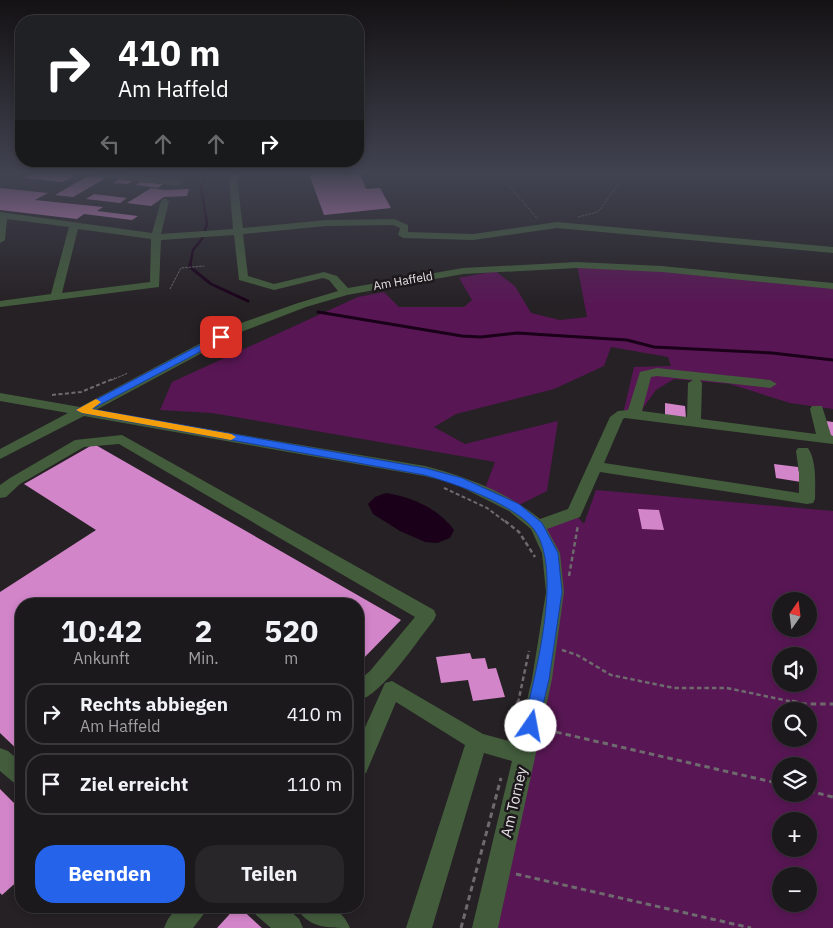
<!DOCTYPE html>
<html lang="de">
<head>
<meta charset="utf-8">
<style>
	:root { --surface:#1c191c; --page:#292629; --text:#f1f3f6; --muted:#a0a0a3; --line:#3a383b; --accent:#2563eb }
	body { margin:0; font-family:"IBM Plex Sans",sans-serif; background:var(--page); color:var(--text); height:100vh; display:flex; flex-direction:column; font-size:19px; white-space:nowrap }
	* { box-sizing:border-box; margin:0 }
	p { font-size:16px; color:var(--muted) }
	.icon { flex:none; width:28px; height:28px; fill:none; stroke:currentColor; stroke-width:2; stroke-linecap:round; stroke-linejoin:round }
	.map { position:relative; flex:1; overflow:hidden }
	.details { position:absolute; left:15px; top:598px; width:349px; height:315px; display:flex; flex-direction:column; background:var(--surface); border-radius:20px; box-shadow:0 2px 8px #0003,0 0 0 1px var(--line) }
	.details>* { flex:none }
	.hud { position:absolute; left:15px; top:15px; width:349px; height:152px; border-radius:20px; box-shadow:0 2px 8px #0003,0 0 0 1px var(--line); background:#202124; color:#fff; overflow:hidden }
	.needle { width:32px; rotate:14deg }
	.tools { position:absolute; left:772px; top:592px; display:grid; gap:10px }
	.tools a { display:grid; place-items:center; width:45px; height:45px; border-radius:50%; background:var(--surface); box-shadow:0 2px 8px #0003,0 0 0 1px var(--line); font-size:25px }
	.pin { position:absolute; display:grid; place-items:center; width:42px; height:42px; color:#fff; margin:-21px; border-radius:10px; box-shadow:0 2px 8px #0006 }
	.me { position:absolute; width:55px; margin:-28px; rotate:12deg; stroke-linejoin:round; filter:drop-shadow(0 0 4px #0008) }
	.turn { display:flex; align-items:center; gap:18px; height:105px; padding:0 20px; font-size:22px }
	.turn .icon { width:65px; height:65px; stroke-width:2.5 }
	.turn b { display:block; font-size:35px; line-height:42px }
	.lanes { display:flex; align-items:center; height:48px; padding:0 20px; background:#0003; justify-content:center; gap:25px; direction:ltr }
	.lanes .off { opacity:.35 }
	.eta { display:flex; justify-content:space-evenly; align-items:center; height:85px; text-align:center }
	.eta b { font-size:30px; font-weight:700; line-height:35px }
	.action { display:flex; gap:10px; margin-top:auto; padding:10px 20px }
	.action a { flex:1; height:58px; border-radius:20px; background:var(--accent); color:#fff; font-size:20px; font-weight:700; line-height:58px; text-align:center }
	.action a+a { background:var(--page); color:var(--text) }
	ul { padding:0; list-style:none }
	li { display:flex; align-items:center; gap:15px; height:62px; margin:0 10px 8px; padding:0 10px; border:2px solid var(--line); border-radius:20px }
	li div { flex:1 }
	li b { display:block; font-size:19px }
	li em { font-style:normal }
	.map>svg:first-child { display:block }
	.green { fill:#581754; fill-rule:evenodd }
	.water { fill:#1a0019 }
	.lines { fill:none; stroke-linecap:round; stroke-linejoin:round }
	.stream-far1 { stroke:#1a0019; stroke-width:2.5 }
	.stream { stroke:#1a0019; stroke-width:3 }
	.building { fill:#d385ca }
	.path-far3 { stroke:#6f6a6e; stroke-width:1; stroke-dasharray:2.5 1; stroke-linecap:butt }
	.path-far2 { stroke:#6f6a6e; stroke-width:2; stroke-dasharray:4 2.5; stroke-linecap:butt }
	.path-far1 { stroke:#6f6a6e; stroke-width:2.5; stroke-dasharray:4.5 3; stroke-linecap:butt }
	.path { stroke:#6f6a6e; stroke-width:3; stroke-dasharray:5.5 4; stroke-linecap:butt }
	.minor { fill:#435c3c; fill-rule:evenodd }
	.route { fill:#2563eb; stroke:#184099 }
	.slow { fill:#f59e0b }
	.labels { text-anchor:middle; stroke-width:5; stroke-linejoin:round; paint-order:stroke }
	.far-street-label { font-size:12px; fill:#e6e2e5; stroke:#1d181c }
	.street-label { font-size:15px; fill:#e6e2e5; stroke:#1d181c }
</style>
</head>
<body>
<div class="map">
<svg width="833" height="928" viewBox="0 0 833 928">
	<rect width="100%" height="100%" fill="#262125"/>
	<path class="green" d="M577 265 625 267 833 286V409L790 403 730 384 674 379 656 390 643 408 642 415 623 414 634 367 671 366 668 357 611 347 604 366 554 389 456 414 434 427 465 444 558 421 547 491 515 507 484 491 495 462 212 413 160 410 172 382 358 297 384 292 399 307H464L472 300 459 278 495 271 515 286 531 313 560 320 587 317Z
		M596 490 833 511V928H489L555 592 538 526 574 513 584 524ZM781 601H809V629H781ZM781 656H809V684H781ZM781 711H809V739H781ZM781 766H809V794H781ZM781 821H809V849H781ZM781 876H809V904H781Z"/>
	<path class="water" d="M386 493C412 497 439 509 454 530L450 538 437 543 425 542 400 531 373 514 368 504 375 497Z"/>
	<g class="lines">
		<path class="stream-far1" d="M190 266 193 250 202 239 207 224 201 187 207 174"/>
		<path class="stream" d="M190 264V267L211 284 248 301
			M318 312 462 336 481 337 517 333 627 340 654 347 772 353 833 360"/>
	</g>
	<path class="building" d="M31 174H72L76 175 63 182 25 178Z
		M309 174H360L366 189 380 188 391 208 324 215Z
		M88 176 106 178 73 197 55 195Z
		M119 179 133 181 128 184 113 183Z
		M141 182 163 184 158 188 136 185Z
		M0 188 48 193 35 200 103 207 97 211 138 216 132 220 84 214 77 219 0 210Z
		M151 188 165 190 189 189 187 196 164 197 151 206 127 203Z
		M94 194 127 198 120 203 86 199Z
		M665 403 685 406 686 418 665 416Z
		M826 421 833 422V436H830Z
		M94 444 401 620 358 664V604H21V753L0 733V592L96 530 24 484Z
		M774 464 798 467 801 482 776 478Z
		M638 509 659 510 664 530 642 529Z
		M470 653 472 659 485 658 488 669 496 668 505 697 473 701 468 680 441 683 436 657Z
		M0 789 21 810V878L2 895 0 893Z
		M237 906H238L262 928H217Z"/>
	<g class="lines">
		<path class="path-far3" d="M498 174 538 219
			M578 217 598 212 620 182 615 174
			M170 289 181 268 204 266
			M112 380 128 373"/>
		<path class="path-far2" d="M52 395 81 392 115 378
			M444 488 487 508 507 523"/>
		<path class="path-far1" d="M505 521 519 532 535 557
			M569 576 578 525
			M562 650 577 655 611 675 674 688H727L798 703
			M518 703 529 651"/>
		<path class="path" d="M792 701 805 704H833
			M547 730 781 784
			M511 734 518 701
			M809 791 833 797
			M516 874 751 928
			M461 928 501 778"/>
		<path class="minor" d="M88 174H121L179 180 183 183 179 186 92 176Z
			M232 174H241L237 179 243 228 326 220 394 219 408 225V232L473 234 557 222 833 247V253L557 228 473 240 403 238 398 235 400 228 393 225 326 226 243 234 248 276 274 284 324 272 337 276 348 288 463 268 577 262 662 266 833 283V289L662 272 577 268 463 274 347 295 306 307 241 332 96 410 425 466C467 477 507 492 540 519L568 509 610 417 618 411 628 410 640 372 657 368 770 380 777 384 770 388 700 380 702 383 701 419 816 434 810 409 812 406H822L831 435 833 436V444L625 418 623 419 604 463 799 493V473L796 451 798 448H808C817 462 815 483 815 499L813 503 807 504 600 472 580 517 547 529 560 553 564 592 552 679 498 928H472L512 761 484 753 432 928H406L465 745 396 702 366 773 358 776V743L385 683 392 681 483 734 517 743 532 679 546 592 542 553 531 529 509 511 453 483 424 476 84 416 0 459V449L68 413 0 401V393L80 407 233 326 298 303 338 291 329 280 323 278 274 290 239 280 234 235 161 240 159 287 0 307V301L51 294 69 227 7 219 5 240 0 243V212L152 233 161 201 165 198 169 201 161 234 233 229 229 179ZM78 229 151 239 150 282 62 293ZM657 376 693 380 688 383 687 417 642 411 651 377Z
			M122 435 434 610 436 615 434 620C416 642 384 693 358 701V681L370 671 415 617 119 444 84 447 20 484 6 497 0 498V485L10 478 75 440Z
			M0 748 8 751 21 762V785L13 782 0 771Z
			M178 906H207L203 915 193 928H164L168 919Z
			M252 906H285L299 919 303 928H271L256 915Z
			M296 906C320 906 339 902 350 928 327 928 307 928 296 906Z"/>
	</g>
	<linearGradient id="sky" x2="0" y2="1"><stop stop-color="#151214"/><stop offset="0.57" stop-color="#414351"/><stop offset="1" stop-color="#414351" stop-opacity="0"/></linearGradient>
	<rect width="833" height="304" fill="url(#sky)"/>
	<path class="route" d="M221 334 224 335V339L92 409 425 468 462 478 519 504 542 523 558 553 562 592 549 679 537 731 531 733 526 731 523 726C534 679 565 568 533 528 513 504 454 483 424 475L82 413 76 410Z"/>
	<path class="slow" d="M96 399 101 402 92 409 231 434 236 437 231 440 82 413 76 410Z"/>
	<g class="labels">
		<g class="far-street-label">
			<text transform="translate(403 281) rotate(-10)" y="4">Am Haffeld</text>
		</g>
		<g class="street-label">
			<text transform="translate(514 802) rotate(-77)" y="5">Am Torney</text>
		</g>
	</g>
</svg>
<div class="tools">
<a><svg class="needle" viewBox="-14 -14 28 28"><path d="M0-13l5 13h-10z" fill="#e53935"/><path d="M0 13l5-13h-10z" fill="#a0a0a3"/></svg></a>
<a><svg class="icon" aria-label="sound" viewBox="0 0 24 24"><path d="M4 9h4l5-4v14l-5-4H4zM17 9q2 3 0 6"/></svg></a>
<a><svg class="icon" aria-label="search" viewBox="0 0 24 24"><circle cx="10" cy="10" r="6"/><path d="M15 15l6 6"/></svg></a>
<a><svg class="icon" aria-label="layers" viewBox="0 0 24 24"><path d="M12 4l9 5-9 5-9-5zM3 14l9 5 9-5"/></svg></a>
<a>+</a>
<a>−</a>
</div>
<div class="pin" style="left:221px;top:337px;background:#d93025"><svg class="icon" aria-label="arrive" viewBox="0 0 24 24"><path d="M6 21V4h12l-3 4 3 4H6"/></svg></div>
<svg class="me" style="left:531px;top:726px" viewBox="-20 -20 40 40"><circle r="19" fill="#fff"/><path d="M0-13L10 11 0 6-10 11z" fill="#2563eb"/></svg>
<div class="hud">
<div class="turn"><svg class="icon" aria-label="right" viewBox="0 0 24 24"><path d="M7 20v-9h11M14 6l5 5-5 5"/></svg><div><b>410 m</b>Am Haffeld</div></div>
<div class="lanes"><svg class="icon off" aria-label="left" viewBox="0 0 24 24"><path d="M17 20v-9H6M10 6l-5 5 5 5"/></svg><svg class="icon off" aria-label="ahead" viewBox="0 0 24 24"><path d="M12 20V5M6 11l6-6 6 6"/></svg><svg class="icon off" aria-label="ahead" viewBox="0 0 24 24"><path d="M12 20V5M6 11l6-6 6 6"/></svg><svg class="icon" aria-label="right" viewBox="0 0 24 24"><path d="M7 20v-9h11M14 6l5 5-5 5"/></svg></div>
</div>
<section class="details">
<div class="eta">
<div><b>10:42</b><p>Ankunft</p></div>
<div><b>2</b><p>Min.</p></div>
<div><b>520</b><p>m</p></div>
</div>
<ul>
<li><svg class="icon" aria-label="right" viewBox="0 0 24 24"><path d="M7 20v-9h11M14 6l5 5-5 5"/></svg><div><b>Rechts abbiegen</b><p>Am Haffeld</p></div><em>410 m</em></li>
<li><svg class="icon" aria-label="arrive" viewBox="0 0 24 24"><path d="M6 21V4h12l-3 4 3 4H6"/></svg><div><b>Ziel erreicht</b></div><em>110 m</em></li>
</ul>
<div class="action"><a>Beenden</a><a>Teilen</a></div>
</section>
</div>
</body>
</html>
